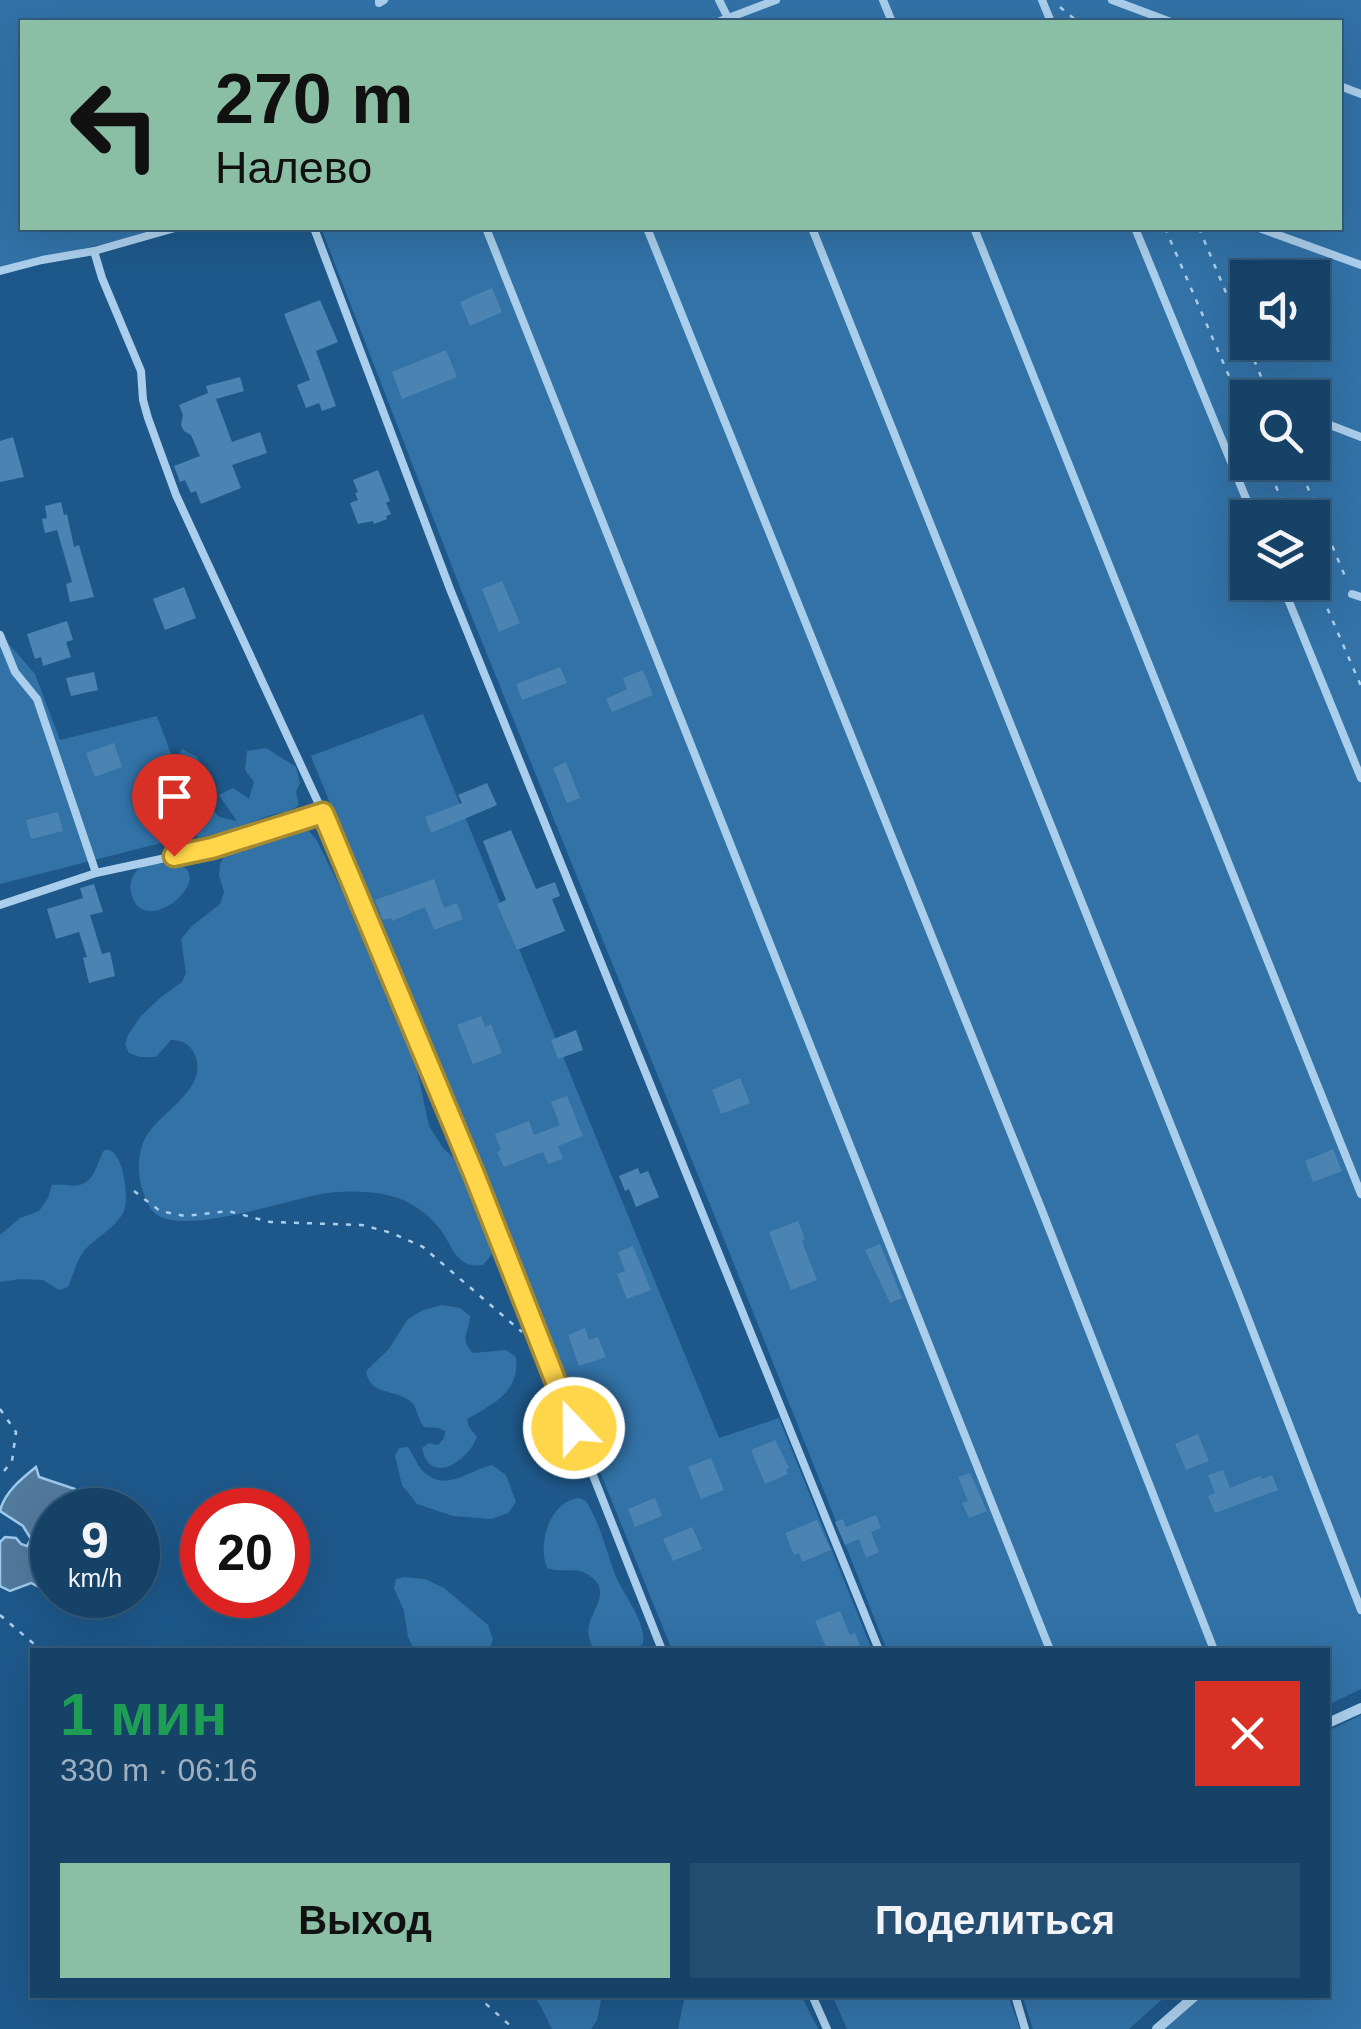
<!DOCTYPE html>
<html lang="ru">
<head>
<meta charset="utf-8">
<style>
	:root { --surface:#164268; --page:#234d71; --text:#f1f3f6; --muted:#9eb0c0; --line:#355b7c; --accent:#8abfa5 }
	body { margin:0; font-family:Helvetica,sans-serif; background:var(--page); color:var(--text); height:100vh; display:flex; flex-direction:column; font-size:38px; white-space:nowrap }
	* { box-sizing:border-box; margin:0 }
	p { font-size:32px; color:var(--muted) }
	.icon { flex:none; width:55px; height:55px; fill:none; stroke:currentColor; stroke-width:2; stroke-linecap:round; stroke-linejoin:round }
	.map { position:relative; flex:1; overflow:hidden }
	.details { position:absolute; left:30px; top:1648px; width:1300px; height:350px; display:flex; flex-direction:column; background:var(--surface); border-radius:0px; box-shadow:0 10px 40px #0002,0 0 0 2px var(--line) }
	.details>* { flex:none }
	.top-card { position:absolute; left:20px; top:20px; width:1322px; height:210px; border-radius:0px; box-shadow:0 10px 40px #0002,0 0 0 2px var(--line); background:#8abfa5; color:#111; overflow:hidden }
	.controls { position:absolute; left:1230px; top:260px; display:grid; gap:20px }
	.controls a { display:grid; place-items:center; width:100px; height:100px; border-radius:0px; background:var(--surface); box-shadow:0 10px 40px #0002,0 0 0 2px var(--line); font-size:50px }
	.speed { position:absolute; left:30px; top:1488px; display:flex; gap:20px; font-size:50px; font-weight:700; text-align:center }
	.speed>* { display:grid; place-content:center; width:130px; height:130px; border-radius:50%; background:var(--surface); box-shadow:0 10px 40px #0002,0 0 0 2px var(--line); line-height:1 }
	.speed small { font-size:25px; font-weight:400 }
	.speed .limit { border:15px solid #d22; background:#fff; color:#111 }
	.pin { position:absolute; display:grid; place-items:center; width:85px; height:85px; color:#fff; margin:-102px -42px; border-radius:50% 50% 50% 0; rotate:-45deg; box-shadow:0 0 10px #0007 }
	.pin .icon { rotate:45deg }
	.me { position:absolute; width:110px; margin:-55px; rotate:338deg; stroke-linejoin:round; filter:drop-shadow(0 0 8px #0008) }
	.turn { display:flex; align-items:center; gap:35px; height:210px; padding:0 30px; font-size:45px }
	.turn .icon { width:130px; height:130px; stroke-width:2.5 }
	.turn b { display:block; font-size:70px; line-height:85px }
	.round { display:grid; place-items:center; flex:none; width:105px; height:105px; border-radius:0px; background:var(--page) }
	.overview { display:flex; align-items:center; justify-content:space-between; height:170px; padding:0 30px }
	h1 { font-size:60px; font-weight:700; line-height:75px; color:#1e9e55 }
	.cta { display:flex; gap:20px; margin-top:auto; padding:20px 30px }
	.cta a { flex:1; height:115px; border-radius:0px; background:var(--accent); color:#111; font-size:40px; font-weight:700; line-height:115px; text-align:center }
	.cta a+a { background:var(--page); color:var(--text) }
	.map>svg:first-child { display:block }
	.green { fill:#3272a7; fill-rule:evenodd }
	.water { fill:#527a9d; stroke:#9dcaed; stroke-width:2.5 }
	.building { fill:#4b84b3 }
	.lines { fill:none; stroke-linecap:round; stroke-linejoin:round }
	.path { stroke:#aaceeb; stroke-width:2.5; stroke-dasharray:5 8; stroke-linecap:butt }
	.lane { stroke:#aaceeb; stroke-width:8 }
	.street { stroke:#aaceeb; stroke-width:10 }
	.route-casing { stroke:#a68a30; stroke-width:25 }
	.route { stroke:#ffd54a; stroke-width:18 }
</style>
</head>
<body>
<div class="map">
<svg width="1361" height="2029" viewBox="0 0 1361 2029">
	<rect width="100%" height="100%" fill="#1e588a"/>
	<path class="green" d="M0 0H1361V1689L1328 1705V1650H887L732 1259 463 595 321 228H1340V22H22V228H171L0 268ZM1248 278H1312V342H1248ZM1248 398H1312V462H1248ZM1248 518H1312V582H1248Z
		M0 634 35 674 60 740 157 716 174 762 182 749 197 757 202 767 192 785 219 817 237 821 219 795 233 788 249 799 254 782 245 770 247 751 266 748 296 767 300 783 296 792 299 805C289 813 280 812 268 816 245 825 223 833 198 838L196 834 0 884Z
		M423 714 719 1438 779 1418 872 1650H672L311 756Z
		M300 830 309 831 316 839 389 985 410 1037 429 1126 443 1148 458 1162 467 1176 491 1242 492 1254 483 1265C456 1269 453 1246 440 1229 432 1219 422 1210 411 1204 388 1191 354 1190 328 1193 292 1197 173 1242 151 1209 139 1189 135 1165 143 1143 153 1114 210 1092 195 1055 190 1044 182 1040 171 1040L156 1057H140L129 1053 125 1044 128 1035 141 1016 161 997 182 982 186 973 181 939 192 926 220 904 224 892 219 875 220 864 224 857 247 846Z
		M156 864C163 864 174 862 180 865 215 880 145 938 132 896 128 884 132 875 140 867Z
		M104 1150C106 1150 109 1149 111 1151 124 1157 129 1199 124 1211 116 1228 96 1237 84 1251 75 1263 74 1274 68 1287L59 1290 43 1280 20 1279 0 1282V1235L20 1218 39 1211 48 1198 52 1185C62 1183 69 1187 79 1185 95 1182 97 1162 104 1150Z
		M442 1305 460 1308 470 1316C469 1332 459 1340 473 1353L506 1350 516 1357C520 1392 493 1404 467 1419L469 1427 477 1437C468 1461 430 1487 422 1448L429 1443 438 1445 444 1438 445 1431 439 1428 424 1427C418 1420 418 1411 413 1404 398 1387 370 1398 366 1371L389 1349 408 1319 423 1310Z
		M408 1447C413 1454 416 1463 421 1469 444 1495 469 1470 492 1465L506 1475 516 1502 508 1513 491 1519 453 1516 417 1504 402 1485 395 1456 399 1448Z
		M579 1498 586 1501C602 1528 605 1548 616 1577 625 1597 646 1621 643 1644L633 1650H594C590 1641 587 1635 589 1625 593 1608 613 1589 587 1574 576 1567 560 1573 547 1568 537 1544 550 1501 579 1498Z
		M404 1577 425 1579 444 1588 488 1625 493 1640 489 1649 414 1650 408 1637 404 1611 394 1588 396 1579Z
		M1361 1715V2029H1165L1203 1995H1328V1731Z
		M533 1995H602L597 2020 591 2029H552L540 2005Z
		M685 1995H801L818 2029H678Z
		M832 1995H1008L1020 2029H847Z
		M1022 1995H1167L1129 2029H1033Z"/>
	<path class="water" d="M36 1467 39 1477 75 1489 77 1494 118 1510H52V1585L41 1588 31 1583 10 1591 0 1586V1542L5 1537 16 1538 21 1544 27 1546 31 1539 23 1526 0 1511C4 1493 21 1479 36 1467Z"/>
	<path class="building" d="M492 288 502 312 470 326 460 302Z
		M320 300 338 342 316 351 336 406 322 411 319 403 306 408 297 385 310 380 284 314Z
		M446 350 457 377 402 399 392 372Z
		M240 377 244 391 216 399 232 442 260 432 267 453 232 465 241 488 201 504 196 491 191 493 185 480 180 482 174 466 200 456 191 435 184 431 181 425 183 415 179 405 208 393 206 386Z
		M13 437 24 477 0 482V441Z
		M378 470 390 501 386 503 391 514 386 516 387 519 374 524 373 521 358 524 350 503 358 500 355 493 358 492 353 480Z
		M61 502 64 515 67 514 74 547 79 545 94 597 70 602 66 584 72 582 57 530 45 533 42 519 47 518 45 506Z
		M502 581 520 623 499 632 482 589Z
		M184 587 196 618 165 630 153 599Z
		M67 621 73 640 66 642 71 657 43 666 41 657 35 659 27 634Z
		M560 667 567 683 522 700 516 684Z
		M643 670 653 695 612 712 606 699 627 689 623 678Z
		M94 672 98 690 71 696 66 678Z
		M114 743 122 767 95 777 86 753Z
		M566 762 580 798 567 803 553 768Z
		M487 783 497 805 431 833 425 817 462 803 458 795Z
		M58 812 63 831 31 839 26 820Z
		M511 830 536 889 555 882 560 896 552 899 565 931 517 950 497 904 506 900 483 841Z
		M434 879 444 908 457 903 463 919 434 930 425 907 392 921 391 918 383 920 375 900Z
		M94 884 103 912 90 915 102 954 110 952 115 976 89 983 83 958 87 957 79 932 56 939 47 909 83 898 80 888Z
		M481 1016 485 1027 491 1024 502 1053 473 1064 457 1025Z
		M576 1030 583 1050 558 1059 551 1040Z
		M740 1078 750 1103 721 1114 712 1090Z
		M567 1096 583 1136 558 1146 563 1159 548 1164 543 1152 504 1167 497 1152 501 1150 495 1134 529 1121 534 1135 560 1125 551 1102Z
		M1333 1149 1342 1171 1313 1182 1305 1161Z
		M638 1168 640 1174 648 1171 659 1197 636 1207 629 1189 625 1191 619 1176Z
		M798 1221 805 1239 802 1241 817 1280 791 1290 769 1232Z
		M880 1244 902 1298 890 1303 865 1250Z
		M633 1246 651 1290 627 1299 617 1274 625 1271 618 1252Z
		M585 1328 589 1340 598 1337 606 1357 579 1366 568 1335Z
		M1198 1434 1209 1461 1186 1470 1175 1444Z
		M775 1440 789 1468 786 1469 788 1474 765 1484 751 1450Z
		M711 1458 724 1490 701 1499 688 1467Z
		M1223 1470 1230 1488 1260 1476 1262 1479 1272 1475 1278 1490 1215 1513 1208 1496 1215 1493 1208 1475Z
		M970 1473 987 1511 969 1518 962 1503 968 1501 958 1477Z
		M655 1498 662 1516 635 1527 628 1509Z
		M876 1515 881 1528 871 1532 879 1552 866 1558 859 1539 845 1545 835 1522 843 1519 846 1527Z
		M817 1520 831 1550 802 1562 799 1553 794 1555 785 1533Z
		M692 1527 702 1549 673 1561 663 1539Z
		M840 1611 850 1635 855 1633 862 1650H827L815 1621Z"/>
	<g class="lines">
		<path class="path" d="M1060 7 1078 22
			M1165 228 1248 420
			M1199 228 1270 398
			M1266 462 1289 518
			M1297 462 1347 581
			M1312 573 1361 686
			M134 1191 160 1211 185 1216 228 1211 270 1222 362 1225 392 1233 423 1247 522 1332
			M0 1409 16 1432 12 1461 0 1476
			M0 1615 41 1650
			M476 1995 514 2029"/>
		<path class="lane" d="M379 0V3L384 0
			M719 0 730 22
			M883 0 892 22
			M1042 0 1051 22
			M1112 0 1171 22
			M718 22 776 0
			M1340 86 1361 94
			M314 228 450 589 879 1650
			M486 228 1050 1650
			M647 228 1041 1208 1214 1650
			M812 228 1240 1298 1361 1610
			M974 228 1361 1194
			M1135 228 1254 518
			M1259 228 1361 265
			M94 251 102 278 141 371 143 400 148 418 176 495 323 813 474 1174 662 1650
			M0 271 42 260 94 251 175 228
			M1312 418 1361 437
			M1281 582 1361 778
			M1352 594 1361 597
			M0 635 15 672 37 699 96 873
			M0 905 96 873 212 848 323 813
			M812 1995 827 2029
			M1015 1995 1025 2029"/>
		<path class="street" d="M1328 1723 1361 1708
			M1157 2029 1196 1995"/>
	</g>
	<g class="lines">
		<g class="route-casing">
			<path id="route" d="M174 856 212 848 323 813 474 1174 574 1428"/>
		</g>
		<use href="#route" class="route"/>
	</g>
</svg>
<div class="controls">
<a><svg class="icon" aria-label="sound" viewBox="0 0 24 24"><path d="M4 9h4l5-4v14l-5-4H4zM17 9q2 3 0 6"/></svg></a>
<a><svg class="icon" aria-label="search" viewBox="0 0 24 24"><circle cx="10" cy="10" r="6"/><path d="M15 15l6 6"/></svg></a>
<a><svg class="icon" aria-label="layers" viewBox="0 0 24 24"><path d="M12 4l9 5-9 5-9-5zM3 14l9 5 9-5"/></svg></a>
</div>
<div class="speed"><div>9<small>km/h</small></div><div class="limit">20</div></div>
<div class="pin" style="left:174px;top:856px;background:#d93025"><svg class="icon" aria-label="arrive" viewBox="0 0 24 24"><path d="M6 21V4h12l-3 4 3 4H6"/></svg></div>
<svg class="me" style="left:574px;top:1428px" viewBox="-20 -20 40 40"><circle r="17" fill="#ffd54a" stroke="#fff" stroke-width="3"/><path d="M0-11L8 9 0 5-8 9z" fill="#fff"/></svg>
<div class="top-card">
<div class="turn"><svg class="icon" aria-label="left" viewBox="0 0 24 24"><path d="M17 20v-9H6M10 6l-5 5 5 5"/></svg><div><b>270 m</b>Налево</div></div>
</div>
<section class="details">
<div class="overview"><div><h1>1 мин</h1><p>330 m · 06:16</p></div><a class="round" style="background:#d93025;color:#fff"><svg class="icon" aria-label="close" viewBox="0 0 24 24"><path d="M6 6l12 12M18 6L6 18"/></svg></a></div>
<div class="cta"><a>Выход</a><a>Поделиться</a></div>
</section>
</div>
</body>
</html>
